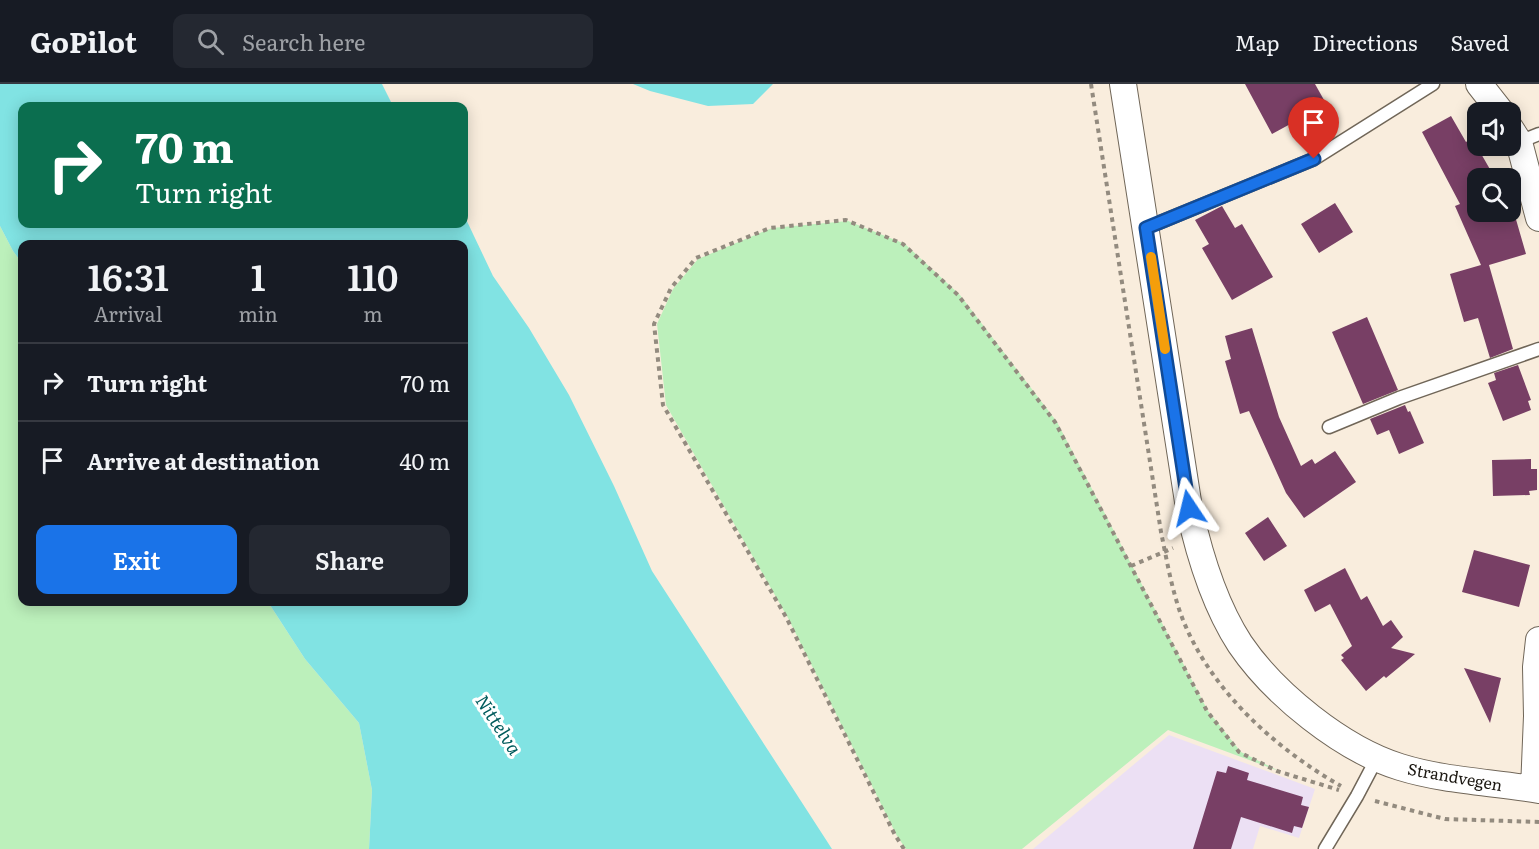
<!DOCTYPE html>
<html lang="en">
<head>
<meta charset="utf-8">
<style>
	:root { --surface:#171b24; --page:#242831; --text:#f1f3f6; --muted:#9ea1a6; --line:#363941; --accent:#1a73e8 }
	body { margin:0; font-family:Literata,serif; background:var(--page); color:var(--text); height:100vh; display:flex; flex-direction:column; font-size:22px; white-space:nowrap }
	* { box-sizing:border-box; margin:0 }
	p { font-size:20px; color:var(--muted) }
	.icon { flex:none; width:33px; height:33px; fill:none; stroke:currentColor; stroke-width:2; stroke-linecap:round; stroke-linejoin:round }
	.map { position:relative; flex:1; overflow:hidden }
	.side { position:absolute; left:18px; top:156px; width:450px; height:366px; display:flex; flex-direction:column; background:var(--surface); border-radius:12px; box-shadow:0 3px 15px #0003 }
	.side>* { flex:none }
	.guide { position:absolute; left:18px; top:18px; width:450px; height:126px; border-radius:12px; box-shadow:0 3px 15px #0003; background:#0b6e4f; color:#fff; overflow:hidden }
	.tools { position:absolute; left:1467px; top:18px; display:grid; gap:12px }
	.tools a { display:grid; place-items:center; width:54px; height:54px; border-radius:12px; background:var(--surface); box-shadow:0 3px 15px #0003; font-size:30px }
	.pin { position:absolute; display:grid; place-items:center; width:51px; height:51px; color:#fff; margin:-62px -26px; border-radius:50% 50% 50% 0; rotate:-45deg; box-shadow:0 0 6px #0007 }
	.pin .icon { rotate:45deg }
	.me { position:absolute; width:66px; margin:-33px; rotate:350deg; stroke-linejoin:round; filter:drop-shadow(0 0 4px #0008) }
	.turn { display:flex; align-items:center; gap:21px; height:126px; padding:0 18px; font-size:27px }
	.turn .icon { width:78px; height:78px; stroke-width:2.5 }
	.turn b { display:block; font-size:42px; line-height:51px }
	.eta { display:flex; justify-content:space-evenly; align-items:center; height:102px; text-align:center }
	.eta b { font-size:36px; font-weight:600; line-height:42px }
	.action { display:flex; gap:12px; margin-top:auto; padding:12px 18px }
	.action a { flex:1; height:69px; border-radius:12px; background:var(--accent); color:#fff; font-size:24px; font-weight:600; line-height:69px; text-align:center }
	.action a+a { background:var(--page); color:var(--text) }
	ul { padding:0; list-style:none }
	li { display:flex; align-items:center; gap:18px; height:78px; padding:0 18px; border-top:2px solid var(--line) }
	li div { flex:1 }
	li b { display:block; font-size:22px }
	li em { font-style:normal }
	header { display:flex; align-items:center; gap:36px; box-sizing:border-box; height:84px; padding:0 30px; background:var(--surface); border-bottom:2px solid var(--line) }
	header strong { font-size:28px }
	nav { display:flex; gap:33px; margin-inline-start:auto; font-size:21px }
	.search { width:420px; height:54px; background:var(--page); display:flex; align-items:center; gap:15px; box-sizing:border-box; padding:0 21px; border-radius:12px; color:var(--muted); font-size:22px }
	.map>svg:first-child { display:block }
	.education { fill:#ece0f4 }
	.green { fill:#bcf0bb }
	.water { fill:#81e3e3 }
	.building { fill:#783f65 }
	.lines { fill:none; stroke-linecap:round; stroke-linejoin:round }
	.service-casing { stroke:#706658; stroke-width:15 }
	.minor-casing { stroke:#706658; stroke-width:28 }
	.path { stroke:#938b7f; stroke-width:4; stroke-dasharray:4.5 4.5; stroke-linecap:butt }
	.service { stroke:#fff; stroke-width:12 }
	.minor { stroke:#fff; stroke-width:26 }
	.route-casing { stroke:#114b97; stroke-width:15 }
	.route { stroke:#1a73e8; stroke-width:10 }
	.slow { stroke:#f59e0b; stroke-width:10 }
	.labels { text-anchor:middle; stroke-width:6; stroke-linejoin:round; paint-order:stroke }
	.street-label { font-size:16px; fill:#1d1913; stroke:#fff }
	.water-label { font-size:18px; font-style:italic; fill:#005b5c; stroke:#fff }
</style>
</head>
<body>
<header>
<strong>GoPilot</strong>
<div class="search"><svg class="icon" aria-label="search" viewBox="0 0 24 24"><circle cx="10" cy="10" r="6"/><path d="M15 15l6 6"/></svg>Search here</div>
<nav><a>Map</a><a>Directions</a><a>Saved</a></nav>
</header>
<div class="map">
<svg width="1539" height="765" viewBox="0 0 1539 765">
	<rect width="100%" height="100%" fill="#f9eddd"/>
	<path class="education" d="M1169 651 1315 705 1299 754 1260 742 1253 765H1033Z"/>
	<path class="green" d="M848 137 905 160 960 211 1057 338 1208 627 1241 668 1279 687 1168 646 1022 765H906L897 752 788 534 666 321 657 240 673 205 698 175 772 144Z
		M0 142 13 167 22 179V518H268L305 575 359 639 372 706 369 765H0Z"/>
	<path class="water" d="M0 0H382L393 22H22V140H464V131L493 192 529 244 569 311 614 402 652 487 832 765H369L372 706 359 639 305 575 268 518H464V160H22V179L13 167 0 142Z
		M633 0H773L753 20 708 22 650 7Z"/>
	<path class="building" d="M1245 0H1315L1324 16 1302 28 1305 32 1272 50Z
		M1451 32 1466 58 1472 54 1495 94H1478V128H1510V123L1515 132 1526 170 1489 181 1513 265 1490 274 1478 234 1464 238 1450 190 1481 181 1455 122 1460 120 1422 48Z
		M1335 119 1353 148 1319 169 1301 140Z
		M1222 122 1235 144 1242 140 1273 193 1232 216 1202 164 1209 160 1195 136Z
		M1367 233 1398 306 1363 320 1332 248Z
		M1252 244 1279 333 1301 382 1312 375 1315 380 1335 367 1356 398 1304 434 1286 409 1249 327 1240 330 1225 277 1231 275 1225 252Z
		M1518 281 1531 316 1528 317 1531 326 1503 337 1488 299 1496 296 1494 289Z
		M1405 321 1408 328 1410 327 1424 359 1399 370 1389 346 1377 351 1370 335Z
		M1531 375V385H1537V406L1529 407 1530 411 1493 412 1492 376Z
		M1268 433 1287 462 1264 477 1245 449Z
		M1474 466 1530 481 1519 523 1462 508Z
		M1345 484 1361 516 1367 512 1383 542 1391 536 1403 553 1391 564 1415 570 1386 594 1384 592 1366 607 1341 576 1344 574 1341 571 1352 562 1330 520 1315 528 1304 506Z
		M1464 584 1501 594 1490 639Z
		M1228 682 1249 689 1247 696 1303 713 1301 721 1309 723 1302 744 1294 742 1292 749 1241 733 1231 765H1193L1217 687 1226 689Z"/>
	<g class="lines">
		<g class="service-casing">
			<path id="service" d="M1519 58 1539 50
				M1146 144 1314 75 1433 0
				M1329 343 1399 314 1539 265
				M1325 765 1357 712 1377 674"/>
		</g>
		<g class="minor-casing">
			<path id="minor" d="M1123 0 1189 424C1199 470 1214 520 1240 560 1274 610 1342 665 1400 683 1445 697 1493 698 1539 706
				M1479 0 1501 28
				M1510 44 1519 58 1539 134
				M1534 705 1537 632 1536 583 1539 556"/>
		</g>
		<path class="path" d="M1091 0 1161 448C1167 477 1172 508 1183 536 1212 608 1276 665 1341 702
			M1131 482 1173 464
			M1375 717 1445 735 1539 738
			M904 765 895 751 786 533 663 321 654 240 671 204 696 174 770 144 846 136 903 160 958 211 1055 338 1207 627 1239 668 1277 687 1339 706"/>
		<use href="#service" class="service"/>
		<use href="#minor" class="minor"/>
	</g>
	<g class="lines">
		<g class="route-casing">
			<path id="route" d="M1189 424 1146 144 1314 75"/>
		</g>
		<use href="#route" class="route"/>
		<path class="slow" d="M1151 173 1165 265"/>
	</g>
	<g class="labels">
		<g class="street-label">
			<text transform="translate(1455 693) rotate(10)" y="6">Strandvegen</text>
		</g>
		<g class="water-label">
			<text transform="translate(498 641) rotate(57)" y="6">Nittelva</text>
		</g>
	</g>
</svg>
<div class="tools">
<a><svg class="icon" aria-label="sound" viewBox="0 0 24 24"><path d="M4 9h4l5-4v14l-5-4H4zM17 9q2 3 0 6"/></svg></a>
<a><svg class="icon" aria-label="search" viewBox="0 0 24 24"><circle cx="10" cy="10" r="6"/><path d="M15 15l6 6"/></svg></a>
</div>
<div class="pin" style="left:1314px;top:75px;background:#d93025"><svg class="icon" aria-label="arrive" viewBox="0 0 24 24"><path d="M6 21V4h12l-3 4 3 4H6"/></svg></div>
<svg class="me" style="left:1189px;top:424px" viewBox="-20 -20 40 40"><path d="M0-17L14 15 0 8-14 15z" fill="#1a73e8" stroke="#fff" stroke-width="4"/></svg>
<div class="guide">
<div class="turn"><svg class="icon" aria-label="right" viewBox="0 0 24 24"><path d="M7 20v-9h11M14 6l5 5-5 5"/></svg><div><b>70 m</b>Turn right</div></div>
</div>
<section class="side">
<div class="eta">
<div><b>16:31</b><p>Arrival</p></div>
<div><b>1</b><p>min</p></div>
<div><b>110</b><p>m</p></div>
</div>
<ul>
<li><svg class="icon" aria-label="right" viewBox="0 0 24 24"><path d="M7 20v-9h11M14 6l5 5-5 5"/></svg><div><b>Turn right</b></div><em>70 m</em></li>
<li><svg class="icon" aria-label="arrive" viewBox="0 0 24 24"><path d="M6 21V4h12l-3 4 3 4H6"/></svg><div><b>Arrive at destination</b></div><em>40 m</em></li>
</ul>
<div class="action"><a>Exit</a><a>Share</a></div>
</section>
</div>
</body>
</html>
